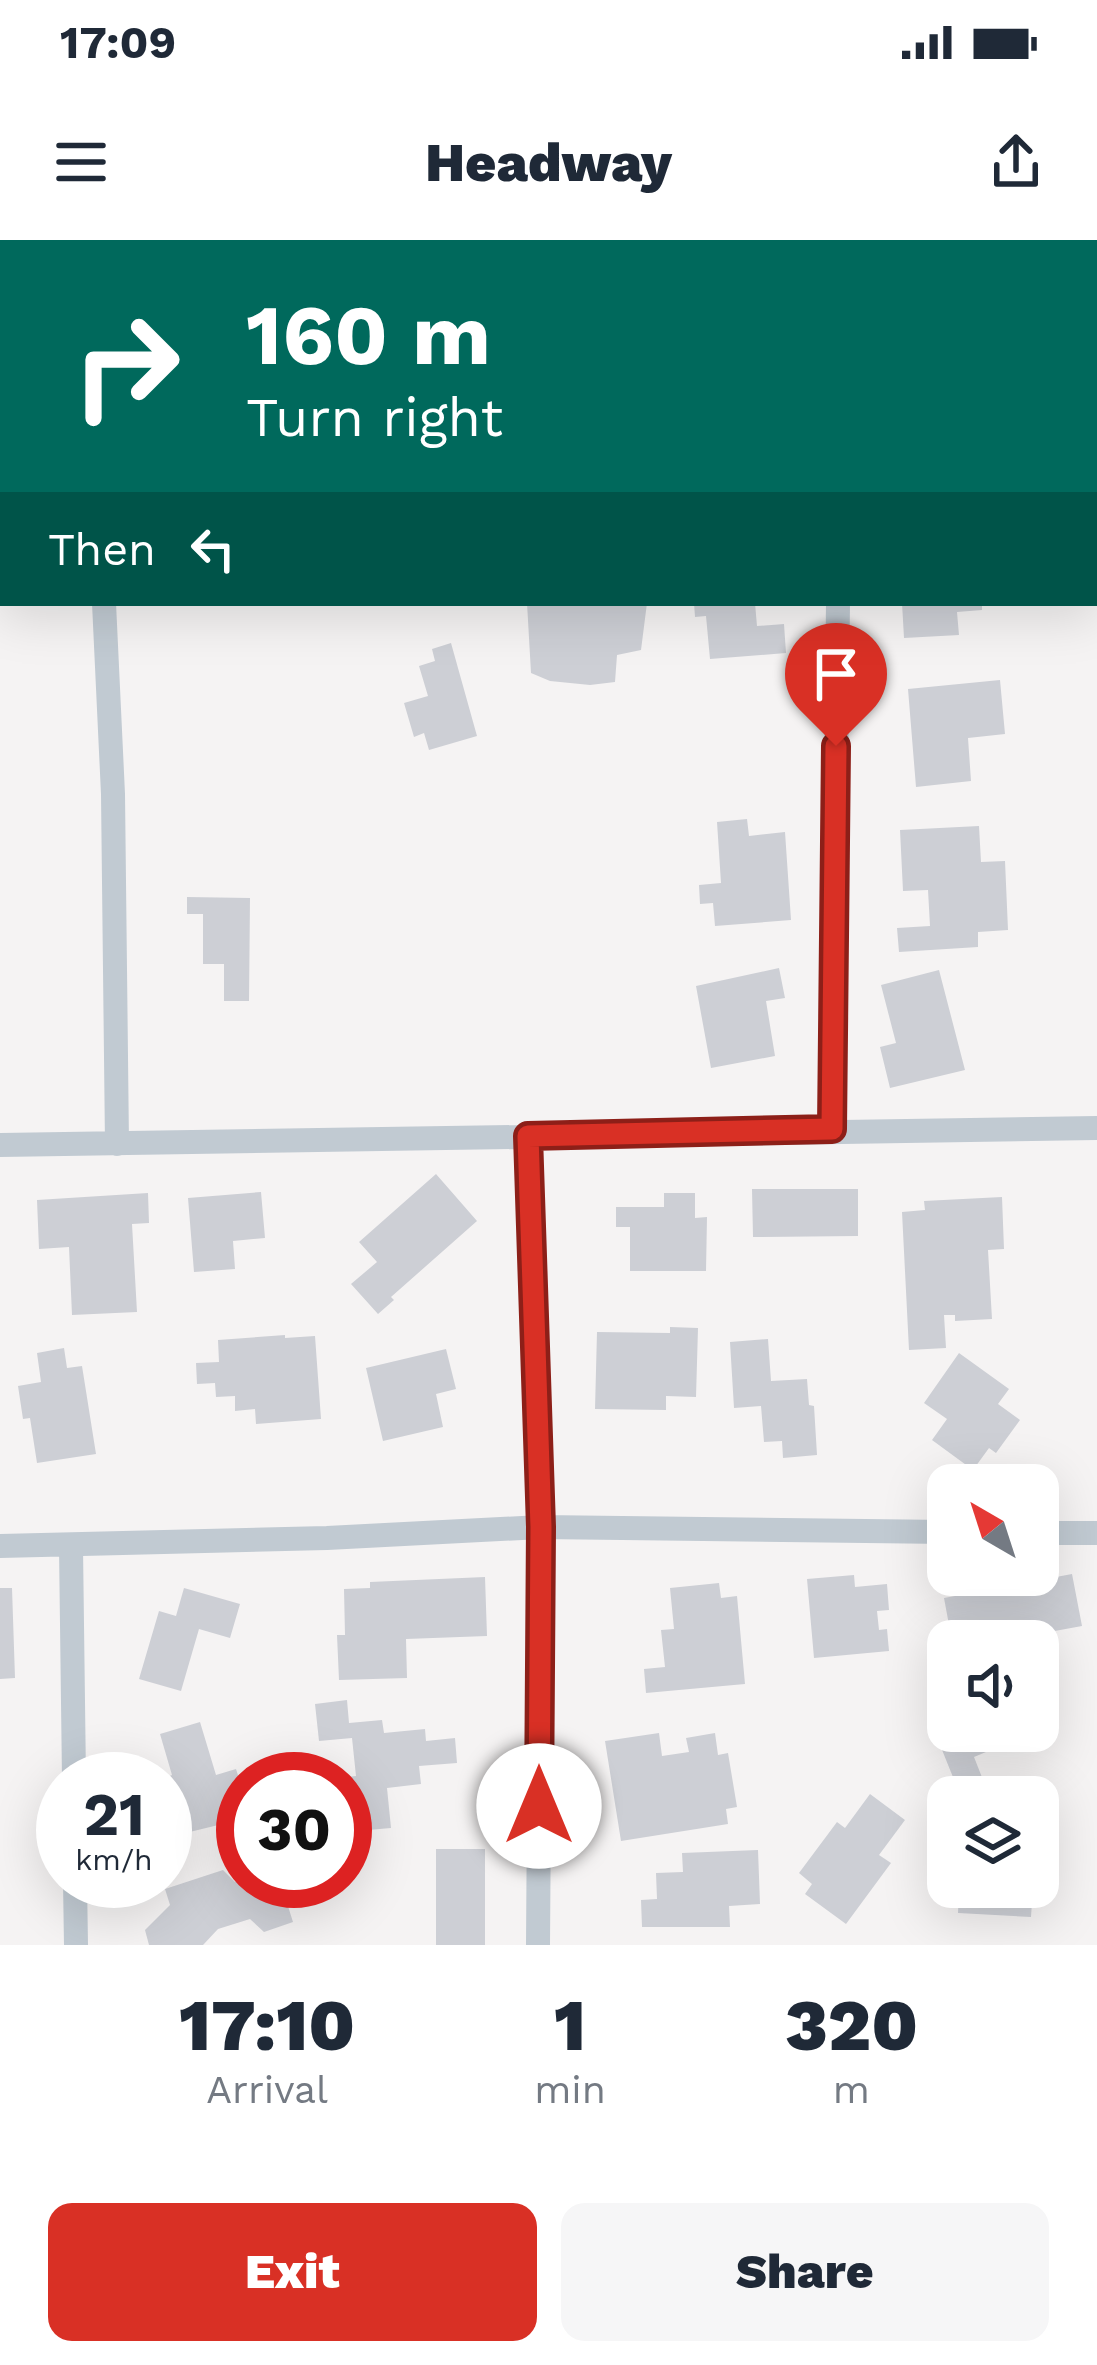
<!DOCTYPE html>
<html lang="en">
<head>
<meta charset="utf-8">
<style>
	:root { --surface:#fff; --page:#f6f6f7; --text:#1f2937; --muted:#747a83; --accent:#d93025 }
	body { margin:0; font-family:"Work Sans",sans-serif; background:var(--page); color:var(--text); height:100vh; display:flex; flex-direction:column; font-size:45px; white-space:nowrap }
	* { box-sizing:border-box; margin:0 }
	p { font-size:39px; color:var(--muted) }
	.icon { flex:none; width:66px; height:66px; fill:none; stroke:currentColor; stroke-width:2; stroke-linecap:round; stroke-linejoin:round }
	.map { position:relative; height:1705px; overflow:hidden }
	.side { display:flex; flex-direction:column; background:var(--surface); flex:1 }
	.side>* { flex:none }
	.hud { position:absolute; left:0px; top:0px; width:1098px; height:366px; box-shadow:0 12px 48px #0002; background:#00695c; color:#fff; overflow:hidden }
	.needle { width:78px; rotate:321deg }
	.buttons { position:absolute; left:927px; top:1224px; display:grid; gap:24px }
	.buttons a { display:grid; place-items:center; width:132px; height:132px; border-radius:24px; background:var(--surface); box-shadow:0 12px 48px #0002; font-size:60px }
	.speed { position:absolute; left:36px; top:1512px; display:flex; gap:24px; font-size:60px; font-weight:700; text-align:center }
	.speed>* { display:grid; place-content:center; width:156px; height:156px; border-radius:50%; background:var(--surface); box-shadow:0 12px 48px #0002; line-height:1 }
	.speed small { font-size:30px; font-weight:400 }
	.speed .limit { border:18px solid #d22; background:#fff; color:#111 }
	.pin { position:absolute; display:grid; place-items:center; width:102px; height:102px; color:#fff; margin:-123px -51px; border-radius:50% 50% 50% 0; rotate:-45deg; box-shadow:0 0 12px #0007 }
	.pin .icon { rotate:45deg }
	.me { position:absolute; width:132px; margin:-66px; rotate:0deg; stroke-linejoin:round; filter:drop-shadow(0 0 9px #0008) }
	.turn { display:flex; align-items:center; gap:42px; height:252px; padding:0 48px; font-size:54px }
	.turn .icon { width:156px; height:156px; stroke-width:2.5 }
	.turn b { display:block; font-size:84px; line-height:102px }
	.then { display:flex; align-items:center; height:114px; padding:0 48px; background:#0003; gap:24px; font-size:45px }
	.eta { display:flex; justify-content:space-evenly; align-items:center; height:204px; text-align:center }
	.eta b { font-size:72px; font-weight:800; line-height:84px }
	.cta { display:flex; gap:24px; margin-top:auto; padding:24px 48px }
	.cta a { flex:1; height:138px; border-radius:24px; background:var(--accent); color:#fff; font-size:48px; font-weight:800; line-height:138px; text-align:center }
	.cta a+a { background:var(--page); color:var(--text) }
	.status { display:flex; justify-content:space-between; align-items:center; height:84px; padding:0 60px; background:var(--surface); direction:ltr }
	.status svg { height:33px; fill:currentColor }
	header { display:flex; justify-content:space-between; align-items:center; height:156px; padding:0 48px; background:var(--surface); font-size:54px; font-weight:800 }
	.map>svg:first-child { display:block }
	.building { fill:#cdcfd5 }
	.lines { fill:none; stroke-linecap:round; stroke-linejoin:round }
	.minor { stroke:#c1cad2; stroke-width:24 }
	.route-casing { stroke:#8d1f18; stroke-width:30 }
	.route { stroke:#d93025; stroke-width:21 }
</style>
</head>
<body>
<div class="status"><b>17:09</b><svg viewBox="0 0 49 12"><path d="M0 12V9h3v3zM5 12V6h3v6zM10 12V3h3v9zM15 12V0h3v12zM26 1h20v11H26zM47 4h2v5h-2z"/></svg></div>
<header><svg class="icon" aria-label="menu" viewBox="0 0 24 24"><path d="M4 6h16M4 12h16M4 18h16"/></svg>Headway<svg class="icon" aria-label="share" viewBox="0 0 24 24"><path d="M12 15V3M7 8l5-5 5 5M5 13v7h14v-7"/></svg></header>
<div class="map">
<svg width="1097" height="1705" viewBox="0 0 1097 1705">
	<rect width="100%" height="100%" fill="#f5f3f3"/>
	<path class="building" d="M527 363H647L641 410 617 415 615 442 590 445 550 441 531 433Z
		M694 363H755L757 386 784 384 786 413 710 419 706 376 695 377Z
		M902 363H982V370L957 372 959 395 904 398Z
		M451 403 477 496 429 510 424 493 414 497 404 463 428 456 419 426 435 421 432 409Z
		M1000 440 1005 494 968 498 971 541 916 547 908 449Z
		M747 579 749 596 785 592 791 680 715 686 713 663 700 664 699 645 721 643 717 582Z
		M979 586 981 622 1005 621 1008 690 978 692V707L899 712 897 688 930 686 928 650 903 651 900 590Z
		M187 657 250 658 249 761H224V724H203V674H187Z
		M779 728 785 758 766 761 775 816 711 828 696 746Z
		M939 730 965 830 890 848 880 807 896 803 881 745Z
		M436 934 477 981 391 1057 394 1060 378 1074 351 1044 377 1022 359 1002Z
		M752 949H858V996L753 997Z
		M261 952 265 998 233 1001 235 1029 194 1032 188 958Z
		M148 953 149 983 132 984 137 1072 72 1075 69 1007 39 1009 37 960Z
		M664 953H695V978L707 977 706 1031H630V987H616V967H664Z
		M1002 957 1004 1009 988 1010 992 1079 955 1081V1075H944L946 1108 909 1110 902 972 925 970 924 961Z
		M670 1087 698 1088 696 1157 666 1156V1170L595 1169 597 1092 670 1093Z
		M285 1095V1098L315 1096 321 1179 256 1184 255 1169 235 1171V1156L216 1157 215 1143 197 1144 196 1123 219 1122 218 1100Z
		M768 1099 771 1141 807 1139 809 1165 814 1166 817 1215 783 1218 782 1201 764 1202 761 1166 734 1168 730 1102Z
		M64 1108 67 1128 82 1126 96 1214 37 1223 30 1178 23 1179 18 1146 41 1142 37 1113Z
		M446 1109 456 1149 436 1154 443 1187 383 1201 366 1128Z
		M959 1113 1009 1149 998 1164 1020 1180 996 1213 989 1208 973 1230 932 1200 947 1179 924 1163Z
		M1072 1334 1082 1386 1022 1397V1401H976L975 1397 952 1401 944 1358Z
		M854 1335 855 1347 887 1344 889 1370 877 1371 879 1390 887 1389 889 1411 814 1418 807 1339Z
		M485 1337 487 1396 406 1399 407 1438 339 1440 337 1395H345L344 1349 370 1348V1342Z
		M719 1343 721 1358 737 1356 745 1444 646 1453 644 1429 665 1427 661 1390 674 1389 670 1348Z
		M0 1348H12L15 1438 0 1439Z
		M184 1348 240 1364 230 1398 199 1389 181 1451 139 1439 159 1371 176 1376Z
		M347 1460 349 1483 382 1480 384 1493 425 1489 426 1501 455 1498 457 1523 419 1526 421 1544 387 1548 391 1588 345 1592V1567H350L347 1537 356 1536 352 1498 319 1501 315 1464Z
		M200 1482 216 1535 236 1529 243 1551V1579L165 1598V1538L172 1535 160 1494Z
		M948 1489 1014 1491 1017 1499 974 1517 987 1550 961 1557 936 1495Z
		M659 1493 662 1516 689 1512 686 1498 715 1493 718 1515 728 1513 737 1567 726 1569 728 1584 621 1601 605 1501Z
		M870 1554 905 1580 879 1615 891 1623 846 1684 805 1654 812 1644 799 1633 837 1582 845 1588Z
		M436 1609H485V1705H436Z
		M758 1610 760 1664 729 1666 730 1687H642L641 1660 657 1659 656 1633 683 1632 682 1613Z
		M223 1630 235 1642 243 1635V1641H280L293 1682 264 1692 250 1679 218 1689 203 1705H149L145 1690 170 1665 165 1649Z
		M959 1647 1033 1648 1031 1677 958 1673Z"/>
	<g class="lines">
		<path class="minor" d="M841 3V0
			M1095 114H1097
			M104 363 113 554 117 904
			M832 889 838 363
			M528 895 541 1287 538 1705
			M0 905 1097 888
			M1038 1293H1097
			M0 1306 327 1298 541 1287 948 1292
			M71 1307 74 1539
			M75 1641 76 1705"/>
	</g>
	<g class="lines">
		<g class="route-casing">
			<path id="route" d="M539 1566 541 1287 528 896 832 889 836 506"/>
		</g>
		<use href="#route" class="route"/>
	</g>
</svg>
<div class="buttons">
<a><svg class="needle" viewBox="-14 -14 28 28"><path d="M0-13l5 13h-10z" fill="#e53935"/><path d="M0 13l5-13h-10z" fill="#747a83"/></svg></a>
<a><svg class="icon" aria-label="sound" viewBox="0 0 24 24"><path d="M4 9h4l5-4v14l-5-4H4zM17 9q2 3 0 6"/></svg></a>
<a><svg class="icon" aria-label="layers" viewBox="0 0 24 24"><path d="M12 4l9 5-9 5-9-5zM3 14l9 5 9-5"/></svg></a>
</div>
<div class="speed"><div>21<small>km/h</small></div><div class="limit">30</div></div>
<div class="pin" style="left:836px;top:506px;background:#d93025"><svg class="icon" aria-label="arrive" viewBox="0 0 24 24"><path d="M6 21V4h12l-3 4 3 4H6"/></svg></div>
<svg class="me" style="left:539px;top:1566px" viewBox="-20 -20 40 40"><circle r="19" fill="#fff"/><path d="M0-13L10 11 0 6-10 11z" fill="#d93025"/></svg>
<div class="hud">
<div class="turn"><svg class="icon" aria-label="right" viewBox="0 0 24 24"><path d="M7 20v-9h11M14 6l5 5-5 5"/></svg><div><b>160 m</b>Turn right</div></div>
<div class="then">Then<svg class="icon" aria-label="left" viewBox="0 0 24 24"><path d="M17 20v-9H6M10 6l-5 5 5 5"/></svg></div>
</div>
</div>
<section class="side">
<div class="eta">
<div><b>17:10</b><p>Arrival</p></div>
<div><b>1</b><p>min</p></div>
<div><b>320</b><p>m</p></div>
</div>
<div class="cta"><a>Exit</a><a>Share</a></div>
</section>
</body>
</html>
